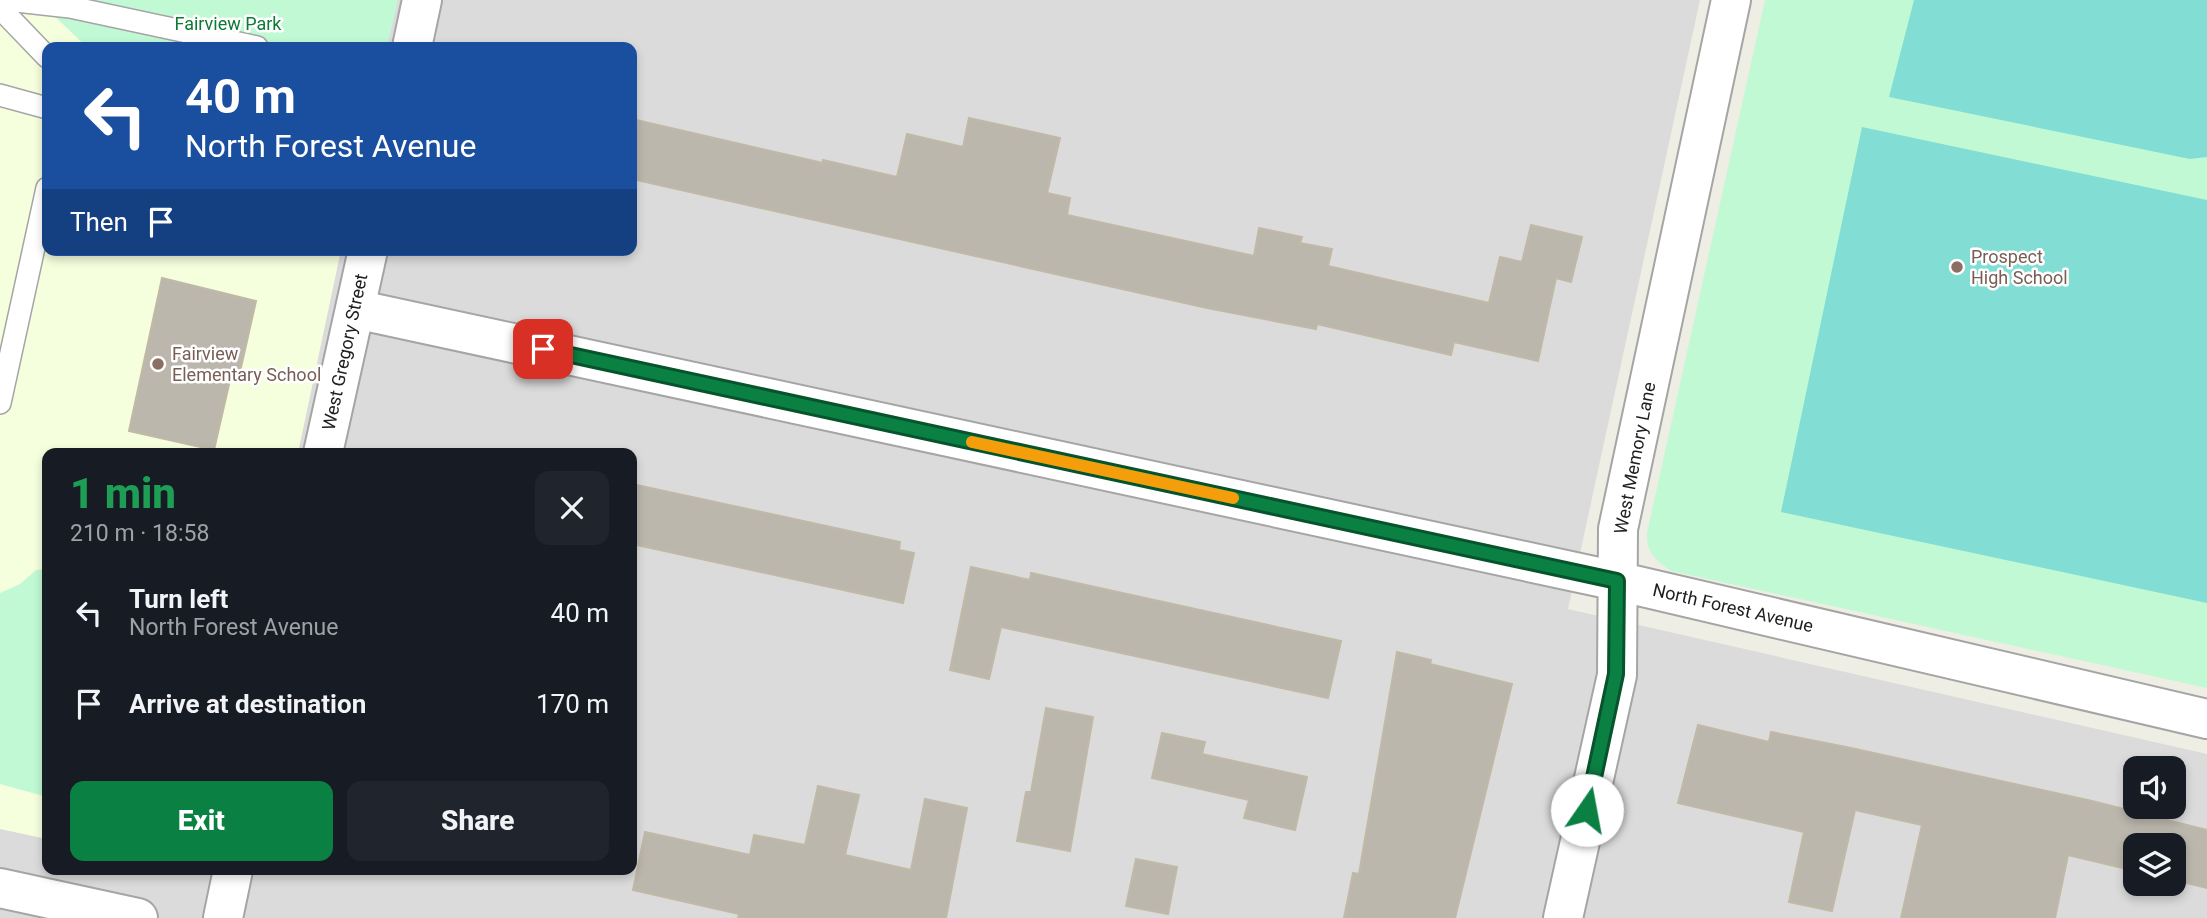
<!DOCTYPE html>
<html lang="en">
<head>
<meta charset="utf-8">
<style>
	:root { --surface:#171b24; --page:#20242c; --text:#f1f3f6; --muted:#9ea1a6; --accent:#0b8043 }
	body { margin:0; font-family:Roboto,sans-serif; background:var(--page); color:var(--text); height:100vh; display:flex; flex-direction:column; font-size:26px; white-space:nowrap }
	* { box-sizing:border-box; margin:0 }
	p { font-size:23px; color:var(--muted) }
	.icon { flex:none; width:38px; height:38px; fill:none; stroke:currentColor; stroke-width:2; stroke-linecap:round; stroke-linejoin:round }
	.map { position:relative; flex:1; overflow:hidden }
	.details { position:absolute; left:42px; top:448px; width:595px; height:427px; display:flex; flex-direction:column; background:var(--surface); border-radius:14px; box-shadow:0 4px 10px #0003 }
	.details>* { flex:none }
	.guide { position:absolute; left:42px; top:42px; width:595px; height:214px; border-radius:14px; box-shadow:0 4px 10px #0003; background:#1a4fa0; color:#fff; overflow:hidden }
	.buttons { position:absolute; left:2123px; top:756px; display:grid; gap:14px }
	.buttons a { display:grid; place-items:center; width:63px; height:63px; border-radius:14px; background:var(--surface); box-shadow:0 4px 10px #0003; font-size:35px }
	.pin { position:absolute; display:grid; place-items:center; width:60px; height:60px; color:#fff; margin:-30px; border-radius:14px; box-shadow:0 4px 10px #0006 }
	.me { position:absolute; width:77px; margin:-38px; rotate:12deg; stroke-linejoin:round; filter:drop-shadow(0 0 5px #0008) }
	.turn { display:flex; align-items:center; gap:24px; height:147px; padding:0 28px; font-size:32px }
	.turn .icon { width:91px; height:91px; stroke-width:2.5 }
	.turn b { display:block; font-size:49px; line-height:60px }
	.then { display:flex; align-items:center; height:66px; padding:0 28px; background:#0003; gap:14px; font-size:26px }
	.round { display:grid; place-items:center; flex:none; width:74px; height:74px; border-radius:14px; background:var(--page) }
	.overview { display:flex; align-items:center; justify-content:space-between; height:119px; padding:0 28px }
	h1 { font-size:42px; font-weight:800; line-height:52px; color:#1e9e55 }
	.primary-button { display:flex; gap:14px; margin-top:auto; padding:14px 28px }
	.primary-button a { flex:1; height:80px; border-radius:14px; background:var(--accent); color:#fff; font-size:28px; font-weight:800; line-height:80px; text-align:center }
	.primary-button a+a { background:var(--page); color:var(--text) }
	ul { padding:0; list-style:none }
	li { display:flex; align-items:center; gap:21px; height:91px; padding:0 28px }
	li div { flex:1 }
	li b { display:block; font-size:26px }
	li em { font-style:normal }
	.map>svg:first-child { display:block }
	.residential { fill:#dcdbdb; fill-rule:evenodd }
	.education { fill:#f5ffdd }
	.park { fill:#c1f9d5 }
	.pitch { fill:#82ddd4 }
	.building { fill:#bbb7ad; stroke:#c0b9a6; stroke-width:2 }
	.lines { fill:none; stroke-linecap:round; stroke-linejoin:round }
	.service-casing { stroke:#a5a5a5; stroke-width:24 }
	.minor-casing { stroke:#a5a5a5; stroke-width:42 }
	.service { stroke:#fff; stroke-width:21 }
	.minor { stroke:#fff; stroke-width:38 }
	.route-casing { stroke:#07532c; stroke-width:18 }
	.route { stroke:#0b8043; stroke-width:12 }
	.slow { stroke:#f59e0b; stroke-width:12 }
	.education-dot { fill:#8d6e63; stroke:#fff; stroke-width:2.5 }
	.labels { text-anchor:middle; stroke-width:5; stroke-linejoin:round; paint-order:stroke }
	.park-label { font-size:18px; fill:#0d7a36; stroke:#fff }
	.education-label { font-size:18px; fill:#785e54; stroke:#fff; text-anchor:start }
	.street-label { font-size:18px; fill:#1e1e1e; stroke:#fff }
</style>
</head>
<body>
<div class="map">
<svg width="2207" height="918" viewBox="0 0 2207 918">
	<rect width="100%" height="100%" fill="#efeee4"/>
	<path class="residential" d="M0 0H1700L1568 609 2207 754V918H0ZM47 47H632V250H47ZM47 453H632V870H47ZM2135 768H2174V807H2135ZM2135 845H2174V884H2135Z"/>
	<path class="education" d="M0 0H38L87 47H47V250H341L298 453H47V839L0 829Z"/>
	<path class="park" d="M38 0H398L387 47H87Z
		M1765 0H2207V688L1671 571C1655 560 1646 552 1647 533Z
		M47 569V797L0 784V593L20 584 36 570Z"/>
	<path class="pitch" d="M1914 0H2207V157L2190 159 1889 97Z
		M1862 127 2207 200V603L1781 512Z"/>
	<path class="building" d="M969 118 1060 138 1047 193 1070 198 1067 215 1254 256 1259 228 1302 237 1300 243 1332 249 1328 266 1489 303 1500 257 1522 262 1531 225 1582 237 1571 282 1556 278 1538 361 1454 342 1451 355 1317 324 1316 329 1207 308 632 179V119L823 163V160L897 177 907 134 963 147Z
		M162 278 256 301 238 381 230 380 214 450 129 431Z
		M632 484 900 542 899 550 914 553 903 603 632 544Z
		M971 567 1030 580 1031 573 1341 641 1328 698 1001 627 989 679 950 670Z
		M1397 652 1431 660 1430 664 1512 684 1455 918H1344L1353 873 1359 874Z
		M1046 708 1093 717 1070 851 1017 841 1026 792H1031Z
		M1698 725 1769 742 1771 732 1851 748 2092 801 2207 830V888L2174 880V845H2135V871L2068 855 2055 918H1901L1922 825 1855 810 1832 911 1789 902 1804 832 1678 803Z
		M1162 733 1205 742 1202 754 1307 777 1295 830 1244 818 1249 800 1152 778Z
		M818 786 859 795 845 855 911 870 925 799 967 808 946 918H738L739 914 633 890 645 832 750 855 754 835 805 845Z
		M1136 859 1177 867 1168 914 1126 906Z"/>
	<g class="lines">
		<g class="service-casing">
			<path id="service" d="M7 0 70 7 257 47
				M0 8 47 57
				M0 95 47 108
				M0 403 47 188"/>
		</g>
		<g class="minor-casing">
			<path id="minor" d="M412 47 422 0
				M355 309 1617 581 2207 719
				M323 453 368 250
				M0 888 138 918
				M223 918 233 870
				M1563 918 1617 675 1618 529 1731 0"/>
		</g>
		<use href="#service" class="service"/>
		<use href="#minor" class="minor"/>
	</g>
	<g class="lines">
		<g class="route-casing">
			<path id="route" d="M543 349 1617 581 1616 674 1587 810"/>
		</g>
		<use href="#route" class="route"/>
		<path class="slow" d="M972 442 1233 498"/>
	</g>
	<g class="education-dot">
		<circle cx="1957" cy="267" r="7"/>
		<circle cx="158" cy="364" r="7"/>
	</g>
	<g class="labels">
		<g class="park-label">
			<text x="228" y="30">Fairview Park</text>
		</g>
		<g class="education-label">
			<text x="1971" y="263">Prospect<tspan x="1971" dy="21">High School</tspan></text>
			<text x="172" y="360">Fairview<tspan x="172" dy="21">Elementary School</tspan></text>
		</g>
		<g class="street-label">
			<text transform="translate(345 352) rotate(-78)" y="6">West Gregory Street</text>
			<text transform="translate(1635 458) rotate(-79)" y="6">West Memory Lane</text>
			<text transform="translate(1733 608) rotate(13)" y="6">North Forest Avenue</text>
		</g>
	</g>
</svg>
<div class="buttons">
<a><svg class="icon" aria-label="sound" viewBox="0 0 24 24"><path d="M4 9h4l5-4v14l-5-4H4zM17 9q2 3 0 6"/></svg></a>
<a><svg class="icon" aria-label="layers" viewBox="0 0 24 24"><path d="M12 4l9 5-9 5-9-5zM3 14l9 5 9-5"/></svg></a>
</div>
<div class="pin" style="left:543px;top:349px;background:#d93025"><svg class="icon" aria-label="arrive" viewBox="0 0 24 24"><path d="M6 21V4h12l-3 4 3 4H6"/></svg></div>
<svg class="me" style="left:1587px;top:810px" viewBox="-20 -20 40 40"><circle r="19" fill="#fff"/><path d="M0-13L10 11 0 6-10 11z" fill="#0b8043"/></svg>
<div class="guide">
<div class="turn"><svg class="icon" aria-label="left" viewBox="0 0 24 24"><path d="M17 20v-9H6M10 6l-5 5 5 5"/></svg><div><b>40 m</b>North Forest Avenue</div></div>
<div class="then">Then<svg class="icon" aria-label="arrive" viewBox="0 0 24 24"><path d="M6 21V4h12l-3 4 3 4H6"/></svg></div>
</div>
<section class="details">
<div class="overview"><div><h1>1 min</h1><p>210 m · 18:58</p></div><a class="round"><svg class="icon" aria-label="close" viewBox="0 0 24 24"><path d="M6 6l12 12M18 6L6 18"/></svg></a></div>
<ul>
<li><svg class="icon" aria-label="left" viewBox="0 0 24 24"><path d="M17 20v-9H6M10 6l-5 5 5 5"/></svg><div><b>Turn left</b><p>North Forest Avenue</p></div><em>40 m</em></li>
<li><svg class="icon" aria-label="arrive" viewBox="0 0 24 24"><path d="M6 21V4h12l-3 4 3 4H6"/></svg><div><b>Arrive at destination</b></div><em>170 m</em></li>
</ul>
<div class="primary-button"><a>Exit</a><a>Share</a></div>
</section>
</div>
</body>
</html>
